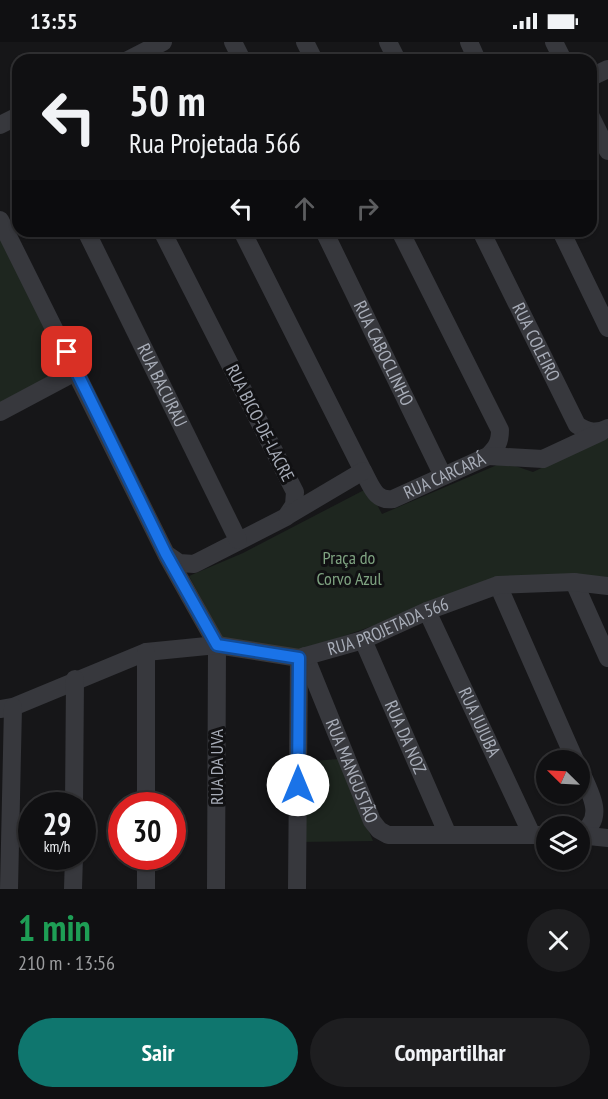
<!DOCTYPE html>
<html lang="pt">
<head>
<meta charset="utf-8">
<style>
	:root { --surface:#101012; --page:#1e1e20; --text:#f1f3f6; --muted:#9c9d9f; --line:#303032; --accent:#0f766e }
	body { margin:0; font-family:"PT Sans Narrow",sans-serif; background:var(--page); color:var(--text); height:100vh; display:flex; flex-direction:column; font-size:22px; white-space:nowrap }
	* { box-sizing:border-box; margin:0 }
	p { font-size:20px; color:var(--muted) }
	.icon { flex:none; width:33px; height:33px; fill:none; stroke:currentColor; stroke-width:2; stroke-linecap:round; stroke-linejoin:round }
	.map { position:relative; height:847px; overflow:hidden }
	.panel { display:flex; flex-direction:column; background:var(--surface); flex:1 }
	.panel>* { flex:none }
	.guide { position:absolute; left:12px; top:12px; width:585px; height:183px; border-radius:18px; box-shadow:0 2px 4px #0004,0 0 0 2px var(--line); background:#101012; color:var(--text); overflow:hidden }
	.needle { width:39px; rotate:294deg }
	.buttons { position:absolute; left:536px; top:708px; display:grid; gap:12px }
	.buttons a { display:grid; place-items:center; width:54px; height:54px; border-radius:50%; background:var(--surface); box-shadow:0 2px 4px #0004,0 0 0 2px var(--line); font-size:30px }
	.speed { position:absolute; left:18px; top:750px; display:flex; gap:12px; font-size:30px; font-weight:700; text-align:center }
	.speed>* { display:grid; place-content:center; width:78px; height:78px; border-radius:50%; background:var(--surface); box-shadow:0 2px 4px #0004,0 0 0 2px var(--line); line-height:1 }
	.speed small { font-size:15px; font-weight:400 }
	.speed .limit { border:9px solid #d22; background:#fff; color:#111 }
	.pin { position:absolute; display:grid; place-items:center; width:51px; height:51px; color:#fff; margin:-26px; border-radius:12px; box-shadow:0 3px 9px #0006 }
	.me { position:absolute; width:66px; margin:-33px; rotate:0deg; stroke-linejoin:round; filter:drop-shadow(0 0 4px #0008) }
	.turn { display:flex; align-items:center; gap:21px; height:126px; padding:0 18px; font-size:27px }
	.turn .icon { width:78px; height:78px; stroke-width:2.5 }
	.turn b { display:block; font-size:42px; line-height:51px }
	.lanes { display:flex; align-items:center; height:57px; padding:0 18px; background:#0003; justify-content:center; gap:30px; direction:ltr }
	.lanes .off { opacity:.35 }
	.round { display:grid; place-items:center; flex:none; width:63px; height:63px; border-radius:32px; background:var(--page) }
	.head { display:flex; align-items:center; justify-content:space-between; height:102px; padding:0 18px }
	h1 { font-size:36px; font-weight:700; line-height:45px; color:#1e9e55 }
	.primary-button { display:flex; gap:12px; margin-top:auto; padding:12px 18px }
	.primary-button a { flex:1; height:69px; border-radius:36px; background:var(--accent); color:#fff; font-size:24px; font-weight:700; line-height:69px; text-align:center }
	.primary-button a+a { background:var(--page); color:var(--text) }
	.status { display:flex; justify-content:space-between; align-items:center; height:42px; padding:0 30px; background:var(--surface); direction:ltr }
	.status svg { height:16px; fill:currentColor }
	.map>svg:first-child { display:block }
	.green { fill:#1e261f }
	.lines { fill:none; stroke-linecap:round; stroke-linejoin:round }
	.minor { stroke:#37383d; stroke-width:18 }
	.route-casing { stroke:#114b97; stroke-width:15 }
	.route { stroke:#1a73e8; stroke-width:10 }
	.labels { text-anchor:middle; stroke-width:6; stroke-linejoin:round; paint-order:stroke }
	.street-label { font-size:18px; fill:#a8adb8; stroke:#111113 }
	.park-label { font-size:18px; fill:#7fa381; stroke:#111113 }
</style>
</head>
<body>
<div class="status"><b>13:55</b><svg viewBox="0 0 49 12"><path d="M0 12V9h3v3zM5 12V6h3v6zM10 12V3h3v9zM15 12V0h3v12zM26 1h20v11H26zM47 4h2v5h-2z"/></svg></div>
<div class="map">
<svg width="608" height="847" viewBox="0 0 608 847">
	<rect width="100%" height="100%" fill="#161618"/>
	<path class="green" d="M0 184 72 327 0 366Z
		M608 394V538L559 532 381 581 307 607 294 608 223 597 189 534 243 511 368 446 382 472 504 420 533 430Z
		M339 717 373 799 299 800 300 720Z"/>
	<g class="lines">
		<g class="minor">
			<path d="M233 0 242 18"/>
			<path d="M305 0 314 18"/>
			<path d="M388 0 397 18"/>
			<path d="M469 0 477 18"/>
			<path d="M554 0 563 18"/>
			<path d="M128 18 163 0"/>
			<path d="M591 35 608 27"/>
			<path d="M591 75 608 109"/>
			<path d="M0 83 18 74"/>
			<path d="M0 178 166 512 179 521 194 522 286 475 294 463 295 450 162 189"/>
			<path id="s1" d="M86 189 238 498"/>
			<path id="s2" d="M242 189 363 429C371 443 375 460 393 457L488 414C497 405 500 400 500 388L400 189"/>
			<path id="s3" d="M324 189 443 434"/>
			<path id="s4" d="M481 189 577 383C588 390 596 392 608 386"/>
			<path d="M561 189 608 286"/>
			<path d="M0 370 77 329"/>
			<path d="M488 414 543 417 601 390"/>
			<path d="M287 474 363 429"/>
			<path d="M167 514 217 603 216 847"/>
			<path d="M574 540 608 616"/>
			<path d="M498 543 575 718"/>
			<path id="s5" d="M427 569 532 793"/>
			<path id="s6" d="M363 598 448 793"/>
			<path id="s7" d="M305 614 372 779 379 788 388 793H546"/>
			<path id="s8" d="M0 667 13 665 146 610 217 603 299 616 363 598 427 569 498 543 574 540 608 544"/>
			<path d="M579 726C589 749 608 777 579 792"/>
			<path d="M74 764 75 637"/>
			<path d="M146 764V610"/>
			<path d="M579 793 608 796"/>
			<path d="M9 847 13 665"/>
			<path d="M73 847 74 814"/>
			<path d="M146 847V814"/>
			<path d="M297 847 299 616"/>
		</g>
	</g>
	<g class="lines">
		<g class="route-casing">
			<path id="route" d="M67 310 166 512 217 603 299 616 298 743"/>
		</g>
		<use href="#route" class="route"/>
	</g>
	<g class="labels">
		<g class="street-label">
			<text dy="6" stroke="none"><textPath href="#s4" startOffset="124">RUA COLEIRO</textPath></text>
			<text dy="6" stroke="none"><textPath href="#s3" startOffset="136">RUA CABOCLINHO</textPath></text>
			<text dy="6" stroke="none"><textPath href="#s1" startOffset="172">RUA BACURAU</textPath></text>
			<text transform="translate(260 381) rotate(63)" y="6">RUA BICO-DE-LACRE</text>
			<text dy="6" stroke="none"><textPath href="#s2" startOffset="370">RUA CARCARÁ</textPath></text>
			<text dy="6" stroke="none"><textPath href="#s8" startOffset="406">RUA PROJETADA 566</textPath></text>
			<text dy="6" stroke="none"><textPath href="#s5" startOffset="123">RUA JUJUBA</textPath></text>
			<text dy="6" stroke="none"><textPath href="#s6" startOffset="106">RUA DA NOZ</textPath></text>
			<text transform="translate(217 725) rotate(-90)" y="6">RUA DA UVA</text>
			<text dy="6" stroke="none"><textPath href="#s7" startOffset="124">RUA MANGUSTÃO</textPath></text>
		</g>
		<g class="park-label">
			<text x="349" y="522">Praça do<tspan x="349" dy="21">Corvo Azul</tspan></text>
		</g>
	</g>
</svg>
<div class="buttons">
<a><svg class="needle" viewBox="-14 -14 28 28"><path d="M0-13l5 13h-10z" fill="#e53935"/><path d="M0 13l5-13h-10z" fill="#9c9d9f"/></svg></a>
<a><svg class="icon" aria-label="layers" viewBox="0 0 24 24"><path d="M12 4l9 5-9 5-9-5zM3 14l9 5 9-5"/></svg></a>
</div>
<div class="speed"><div>29<small>km/h</small></div><div class="limit">30</div></div>
<div class="pin" style="left:67px;top:310px;background:#d93025"><svg class="icon" aria-label="arrive" viewBox="0 0 24 24"><path d="M6 21V4h12l-3 4 3 4H6"/></svg></div>
<svg class="me" style="left:298px;top:743px" viewBox="-20 -20 40 40"><circle r="19" fill="#fff"/><path d="M0-13L10 11 0 6-10 11z" fill="#1a73e8"/></svg>
<div class="guide">
<div class="turn"><svg class="icon" aria-label="left" viewBox="0 0 24 24"><path d="M17 20v-9H6M10 6l-5 5 5 5"/></svg><div><b>50 m</b>Rua Projetada 566</div></div>
<div class="lanes"><svg class="icon" aria-label="left" viewBox="0 0 24 24"><path d="M17 20v-9H6M10 6l-5 5 5 5"/></svg><svg class="icon off" aria-label="ahead" viewBox="0 0 24 24"><path d="M12 20V5M6 11l6-6 6 6"/></svg><svg class="icon off" aria-label="right" viewBox="0 0 24 24"><path d="M7 20v-9h11M14 6l5 5-5 5"/></svg></div>
</div>
</div>
<section class="panel">
<div class="head"><div><h1>1 min</h1><p>210 m · 13:56</p></div><a class="round"><svg class="icon" aria-label="close" viewBox="0 0 24 24"><path d="M6 6l12 12M18 6L6 18"/></svg></a></div>
<div class="primary-button"><a>Sair</a><a>Compartilhar</a></div>
</section>
</body>
</html>
